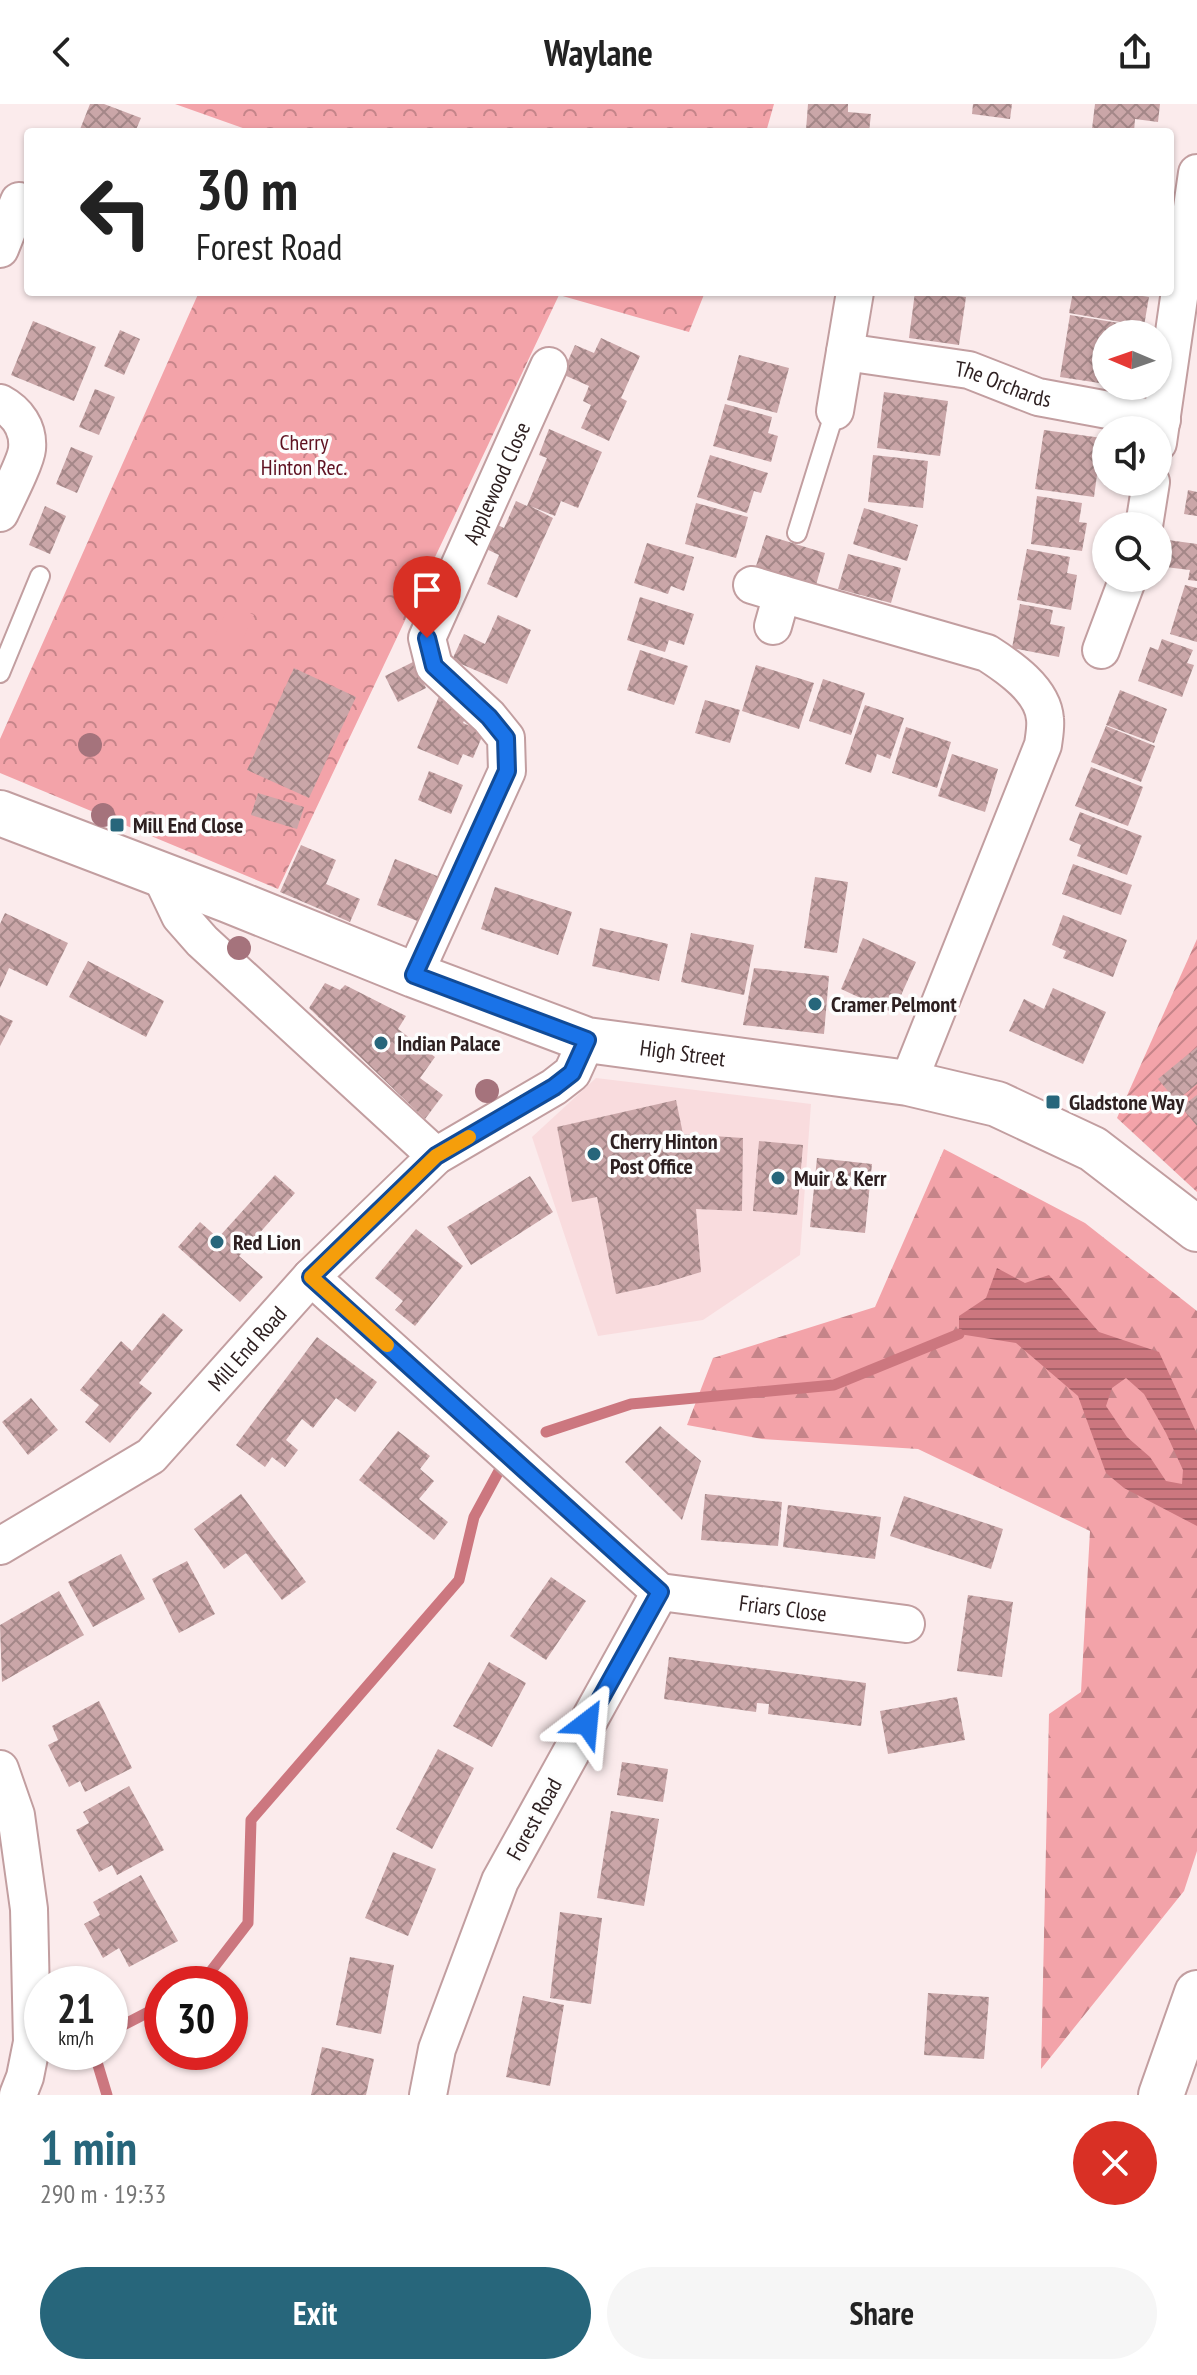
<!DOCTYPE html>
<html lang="en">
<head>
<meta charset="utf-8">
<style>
	:root { --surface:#fff; --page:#f6f6f6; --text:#222; --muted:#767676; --accent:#27667b }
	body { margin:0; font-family:"PT Sans Narrow",sans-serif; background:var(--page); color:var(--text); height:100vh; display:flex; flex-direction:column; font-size:30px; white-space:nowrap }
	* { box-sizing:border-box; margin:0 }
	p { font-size:26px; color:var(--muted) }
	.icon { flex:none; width:44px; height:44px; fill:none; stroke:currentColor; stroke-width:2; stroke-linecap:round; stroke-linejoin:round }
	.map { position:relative; height:1991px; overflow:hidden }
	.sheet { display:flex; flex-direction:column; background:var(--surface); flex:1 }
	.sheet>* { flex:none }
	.top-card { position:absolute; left:24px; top:24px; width:1150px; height:168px; border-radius:8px; box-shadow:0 2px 6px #0004; background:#fff; color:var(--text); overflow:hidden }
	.needle { width:52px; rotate:272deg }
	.controls { position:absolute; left:1092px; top:216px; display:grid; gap:16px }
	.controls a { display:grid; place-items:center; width:80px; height:80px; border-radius:50%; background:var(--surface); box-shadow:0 2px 6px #0004; font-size:40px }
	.speed { position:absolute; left:24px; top:1862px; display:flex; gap:16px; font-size:40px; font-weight:700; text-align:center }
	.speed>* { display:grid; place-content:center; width:104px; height:104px; border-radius:50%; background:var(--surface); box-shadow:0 2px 6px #0004; line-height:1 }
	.speed small { font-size:20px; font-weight:400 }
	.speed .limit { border:12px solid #d22; background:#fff; color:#111 }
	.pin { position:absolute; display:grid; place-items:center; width:68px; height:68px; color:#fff; margin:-82px -34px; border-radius:50% 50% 50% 0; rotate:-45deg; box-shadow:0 0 8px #0007 }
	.pin .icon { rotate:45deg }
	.me { position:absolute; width:88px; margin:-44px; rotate:29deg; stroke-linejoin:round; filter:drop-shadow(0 0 6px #0008) }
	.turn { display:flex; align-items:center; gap:28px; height:168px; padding:0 40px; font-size:36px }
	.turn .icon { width:104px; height:104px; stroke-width:2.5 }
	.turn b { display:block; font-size:56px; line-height:68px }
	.round { display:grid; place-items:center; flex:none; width:84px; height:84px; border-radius:42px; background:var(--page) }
	.summary { display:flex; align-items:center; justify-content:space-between; height:136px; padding:0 40px }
	h1 { font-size:48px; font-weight:600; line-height:60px; color:var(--accent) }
	.cta { display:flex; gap:16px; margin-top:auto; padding:16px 40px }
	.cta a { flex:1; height:92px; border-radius:48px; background:var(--accent); color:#fff; font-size:32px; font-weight:600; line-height:92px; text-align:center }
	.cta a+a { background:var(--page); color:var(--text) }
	header { display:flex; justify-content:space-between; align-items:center; height:104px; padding:0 40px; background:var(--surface); font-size:36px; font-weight:600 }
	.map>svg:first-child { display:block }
	.built { fill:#f9dcde }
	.forest { fill:url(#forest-firs) }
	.park { fill:url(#park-crowns) }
	.garden { fill:url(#garden-furrows) }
	.pitch { fill:#f3a3a9 }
	.water { fill:url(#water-rules); fill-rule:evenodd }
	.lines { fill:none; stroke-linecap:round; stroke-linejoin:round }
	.stream { stroke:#cc777f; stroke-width:11 }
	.building { fill:url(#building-cross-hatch) }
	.lane-casing { stroke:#c29ea0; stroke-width:22 }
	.street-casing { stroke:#c29ea0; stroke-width:40 }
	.secondary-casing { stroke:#c29ea0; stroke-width:48 }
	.lane { stroke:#fff; stroke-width:18 }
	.street { stroke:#fff; stroke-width:36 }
	.secondary { stroke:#fff; stroke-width:44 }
	.tree { fill:#a5737c }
	.route-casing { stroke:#114b97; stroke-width:20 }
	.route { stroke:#1a73e8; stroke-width:14 }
	.slow { stroke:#f59e0b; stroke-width:14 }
	.poi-dot { fill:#27667b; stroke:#fdfdfd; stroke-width:3 }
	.labels { text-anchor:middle; stroke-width:7; stroke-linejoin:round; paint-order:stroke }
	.street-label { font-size:22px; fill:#2e2021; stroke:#fdfdfd }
	.park-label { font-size:22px; fill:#5f1121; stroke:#fdfdfd }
	.poi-label { font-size:22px; font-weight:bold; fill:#2e2021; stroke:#fdfdfd; text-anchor:start }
</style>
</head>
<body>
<header><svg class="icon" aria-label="back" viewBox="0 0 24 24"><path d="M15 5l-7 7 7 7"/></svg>Waylane<svg class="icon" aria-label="share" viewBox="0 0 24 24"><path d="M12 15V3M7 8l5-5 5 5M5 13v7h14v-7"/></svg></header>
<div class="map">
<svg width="1197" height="1991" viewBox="0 0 1197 1991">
	<defs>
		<pattern id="forest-firs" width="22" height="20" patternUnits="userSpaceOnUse" patternTransform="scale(2)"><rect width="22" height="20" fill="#f3a3a9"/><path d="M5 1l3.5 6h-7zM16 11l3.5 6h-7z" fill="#c58489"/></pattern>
		<pattern id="park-crowns" width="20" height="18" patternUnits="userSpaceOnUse" patternTransform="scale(2)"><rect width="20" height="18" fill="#f3a3a9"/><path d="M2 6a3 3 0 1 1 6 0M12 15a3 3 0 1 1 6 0" fill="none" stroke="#c58489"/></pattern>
		<pattern id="garden-furrows" width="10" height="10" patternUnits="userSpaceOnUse" patternTransform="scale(2)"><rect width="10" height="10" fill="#f3a3a9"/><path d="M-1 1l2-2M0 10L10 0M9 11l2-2" fill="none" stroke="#c58489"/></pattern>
		<pattern id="water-rules" width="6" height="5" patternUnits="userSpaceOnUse" patternTransform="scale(2)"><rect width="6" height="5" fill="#cc777f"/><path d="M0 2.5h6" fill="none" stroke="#a66168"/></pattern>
		<pattern id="building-cross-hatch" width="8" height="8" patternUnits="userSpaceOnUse" patternTransform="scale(2)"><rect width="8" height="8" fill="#caa6a8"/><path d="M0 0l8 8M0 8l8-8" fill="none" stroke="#a48788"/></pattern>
	</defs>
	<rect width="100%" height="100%" fill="#fbebec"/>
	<path class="built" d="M596 974 811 1000 800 1151 703 1216 598 1232 532 1033Z"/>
	<path class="forest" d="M944 1045 1085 1119 1197 1207V1747L1184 1787 1041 1965 1049 1610 1081 1588 1090 1427 918 1345 762 1335 687 1321 713 1254 875 1203Z"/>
	<path class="park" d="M175 0H774L766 28H254Z
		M199 188H705L689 228 559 191 278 785 0 669V635Z"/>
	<path class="garden" d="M1197 835V1088L1117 1014Z"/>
	<path class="pitch" d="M230 499 254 511 239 543 215 531Z"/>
	<path class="water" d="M997 1164 1025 1179 1049 1171 1099 1228 1159 1248 1197 1330V1422L1124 1384 1106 1369 1078 1292 1016 1239 959 1230V1212L986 1194ZM1126 1274 1144 1290 1166 1329 1183 1366 1182 1380 1166 1377 1150 1353 1127 1333 1106 1302 1112 1284Z"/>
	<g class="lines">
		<path class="stream" d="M546 1328 631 1300 834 1281 959 1230
			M192 1880 211 1867 248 1819 251 1716 459 1476 474 1413 500 1365
			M110 1928 162 1901
			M94 1948 107 1991"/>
	</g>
	<path class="building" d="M90 0H104L141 14 135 28H79Z
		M808 0H848V8L871 10 869 28 806 26Z
		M973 0H1012L1010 15 972 10Z
		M1095 0H1160L1158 18 1135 15 1134 28 1092 25Z
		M915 188 966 193 959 241 909 234Z
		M1073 188H1130V190L1149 193 1144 222 1069 209Z
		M1070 211 1131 221 1129 230H1106V280L1060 273Z
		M33 217 96 243 74 297 11 271Z
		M120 226 140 235 124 271 104 262Z
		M601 234 640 252 621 294 627 297 609 337 581 324 591 301 583 297 589 282 562 270 575 241 594 249Z
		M739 251 789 264 777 309 727 296Z
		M95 285 115 293 99 331 79 323Z
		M884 288 948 297 940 352 877 344Z
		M725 300 772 313 768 329 778 332 771 358 713 342Z
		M549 325 602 348 578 404 561 397 555 412 530 402 553 414 517 494 487 480 499 451 482 443 493 419 504 424 516 397 527 402 547 354 539 351Z
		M1044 326 1102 334 1094 393 1035 385Z
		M71 343 93 352 77 389 56 380Z
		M710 351 768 369 761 389 754 387 747 409 697 393Z
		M873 351 928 357 923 404 868 398Z
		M1188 386 1197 388V412L1184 410Z
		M1037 392 1082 399 1079 418 1087 419 1082 447 1031 440Z
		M696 399 748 413 736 454 685 440Z
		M45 402 66 412 50 450 29 441Z
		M864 404 918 421 907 457 853 440Z
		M766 431 825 449 816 481 756 462Z
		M1168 436 1197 440V477L1188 476 1190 466 1165 463Z
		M647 439 694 453 684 487 671 482 668 490 634 479Z
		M1027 445 1070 453 1067 469 1077 471 1071 506 1017 496Z
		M848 450 901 464 891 499 838 485Z
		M1185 481 1197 484V538L1170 530Z
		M640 493 694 510 684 541 669 536 665 548 627 536Z
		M1020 500 1053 506 1050 520 1065 523 1059 553 1012 544Z
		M498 511 531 526 507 580 452 556 464 530 485 540Z
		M1162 535 1193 546 1187 559 1194 561 1182 593 1138 577 1150 543 1158 546Z
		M640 546 688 562 674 601 627 586Z
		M413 558 426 584 398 598 385 572Z
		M756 561 814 579 799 625 742 607Z
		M294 564 356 593 309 694 247 666Z
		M823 575 865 589 851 631 809 617Z
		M1120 586 1167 605 1154 639 1106 621Z
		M440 590 470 603 463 619 484 628 473 654 463 650 458 661 417 644Z
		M705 596 740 606 730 639 695 629Z
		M865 601 904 614 890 655 877 650 871 669 845 660Z
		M1106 622 1155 642 1141 678 1091 658Z
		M906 623 951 638 937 684 892 669Z
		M952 650 998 665 985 708 938 692Z
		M1091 663 1143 683 1128 722 1075 702Z
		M429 667 463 681 451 710 418 696Z
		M258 689 304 703 297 725 251 711Z
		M1080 708 1142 732 1127 771 1077 752 1081 741 1069 736Z
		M301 741 336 756 326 780 360 795 350 818 280 788Z
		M395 755 447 776 430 822 377 801Z
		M1073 760 1132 781 1121 811 1062 790Z
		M815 773 848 778 837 849 804 844Z
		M495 783 572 808 558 851 481 825Z
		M5 809 68 839 47 882 9 864 0 884V820Z
		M1063 811 1127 836 1113 873 1063 854 1066 847 1052 841Z
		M600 824 668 840 659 877 592 862Z
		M691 829 754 841 744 891 681 878Z
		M863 834 916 858 893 909 841 885Z
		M88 857 164 897 146 933 69 893Z
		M754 864 829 872 824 930 743 921Z
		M325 879 340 886 345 881 406 912 398 925 435 953 420 974 443 991 425 1015 309 904Z
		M1053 884 1106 908 1083 960 1009 927 1024 895 1044 905Z
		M0 911 13 917 0 942Z
		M1197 943V980L1176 997 1158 975Z
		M1197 991V1022L1181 1003Z
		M676 996 683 1030 743 1034 742 1107 696 1105 701 1168 658 1181 616 1190 597 1093 572 1098 557 1023Z
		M759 1037 803 1041 797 1111 753 1107Z
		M817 1054 872 1060 865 1129 810 1123Z
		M275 1071 295 1089 239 1152 263 1173 240 1198 178 1143 200 1118 218 1134Z
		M530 1072 553 1108 471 1161 447 1123Z
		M416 1125 463 1162 415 1222 395 1206 403 1197 375 1174Z
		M163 1209 183 1226 139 1279 152 1289 110 1339 85 1318 99 1301 80 1286 121 1237 132 1247Z
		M317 1233 377 1278 355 1308 336 1294 313 1324 302 1315 286 1336 298 1346 285 1363 272 1353 265 1363 236 1341Z
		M31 1294 58 1326 28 1351 2 1318Z
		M660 1322 701 1357 682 1416 625 1358Z
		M398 1327 430 1352 420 1365 434 1377 419 1395 448 1418 434 1436 359 1376Z
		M241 1390 306 1478 282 1496 246 1449 224 1465 194 1425Z
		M705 1390 782 1398 778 1442 701 1436Z
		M904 1392 1003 1425 991 1465 890 1432Z
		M788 1401 881 1413 875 1455 783 1443Z
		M121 1450 145 1495 93 1523 68 1478Z
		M187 1457 215 1510 179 1529 152 1475Z
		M551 1473 586 1497 546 1556 510 1532Z
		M59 1487 84 1531 2 1578 0 1521Z
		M968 1491 1013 1498 1002 1573 957 1567Z
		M669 1553 866 1579 861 1622 768 1610 769 1600 757 1599 756 1608 664 1595Z
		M489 1558 526 1579 492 1643 453 1622Z
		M957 1593 965 1636 888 1650 880 1607Z
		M99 1597 132 1664 85 1688 80 1677 69 1683 48 1641 58 1636 52 1622Z
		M438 1645 474 1664 432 1745 396 1725Z
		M622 1658 668 1665 663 1698 617 1691Z
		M129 1682 164 1746 117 1771 112 1761 99 1768 76 1726 89 1719 83 1708Z
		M611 1707 659 1715 644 1802 597 1794Z
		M393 1748 436 1765 408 1832 365 1814Z
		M141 1771 178 1837 129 1863 119 1844 103 1854 84 1820 100 1811 93 1798Z
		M560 1808 602 1814 591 1900 550 1894Z
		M350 1853 394 1861 381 1930 336 1921Z
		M928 1889 989 1893 984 1955 924 1951Z
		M523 1892 564 1901 550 1982 506 1973Z
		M322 1943 374 1955 366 1991H311Z"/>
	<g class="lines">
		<g class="lane-casing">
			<path id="lane" d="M797 429 835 307
				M0 569 40 472"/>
		</g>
		<g class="street-casing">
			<g id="street">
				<path d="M0 145 19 97"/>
				<path id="s1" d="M845 248 969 266 1038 293 1162 316"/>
				<path d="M0 299C17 308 29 324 27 345 26 357 6 396 0 409"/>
				<path d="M835 307 855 188"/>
				<path d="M1158 339 1197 69"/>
				<path d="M1144 422 1151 378"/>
				<path d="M752 481 782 490 773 522"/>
				<path d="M782 490 987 549C1009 563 1043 586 1045 615 1046 624 1044 633 1043 641L908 979"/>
				<path d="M1101 546 1128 474"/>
				<path d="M159 768 180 812 202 837 436 1052"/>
				<path id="s2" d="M414 871 507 667 506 634 489 613 434 562 427 534 549 262"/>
				<path d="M311 1173 660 1488 500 1777 437 1945 428 1991"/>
				<path id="s3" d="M0 1442 151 1352 311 1173 436 1052 554 983 572 969 587 936"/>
				<path id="s4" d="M660 1488 906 1520"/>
				<path d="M0 1665 16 1711 29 1805 32 1938 25 1973 18 1991"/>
			</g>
		</g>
		<g class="secondary-casing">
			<g id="secondary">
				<path id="s5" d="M0 709 228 796 414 871 587 936 908 979 997 1000 1093 1045 1197 1125"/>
				<path d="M1161 1991 1197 1889"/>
			</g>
		</g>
		<use href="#lane" class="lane"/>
		<use href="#street" class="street"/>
		<use href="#secondary" class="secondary"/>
	</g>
	<g class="tree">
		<circle cx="90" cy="641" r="12"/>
		<circle cx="103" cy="711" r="12"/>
		<circle cx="239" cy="844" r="12"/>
		<circle cx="487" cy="987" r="12"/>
	</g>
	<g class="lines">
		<g class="route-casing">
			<path id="route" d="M427 534 434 562 489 613 506 634 507 667 414 871 587 936 572 969 554 983 436 1052 311 1173 660 1488 587 1619"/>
		</g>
		<use href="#route" class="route"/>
		<path class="slow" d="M387 1241 311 1173 436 1052 469 1033"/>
	</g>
	<g class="poi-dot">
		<rect x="109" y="713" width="16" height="16" rx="4"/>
		<circle cx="815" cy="900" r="8"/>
		<circle cx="381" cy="939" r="8"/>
		<rect x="1045" y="990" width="16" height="16" rx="4"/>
		<circle cx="594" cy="1050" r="8"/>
		<circle cx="778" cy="1074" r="8"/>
		<circle cx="217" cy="1138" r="8"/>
	</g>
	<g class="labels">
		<g class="street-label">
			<text dy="8" stroke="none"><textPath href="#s1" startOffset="162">The Orchards</textPath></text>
			<text dy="8" stroke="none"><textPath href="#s2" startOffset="558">Applewood Close</textPath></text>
			<text dy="8" stroke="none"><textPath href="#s5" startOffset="726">High Street</textPath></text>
			<text dy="8" stroke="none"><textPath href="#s3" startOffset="320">Mill End Road</textPath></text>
			<text dy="8" stroke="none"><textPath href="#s4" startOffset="124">Friars Close</textPath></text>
			<text transform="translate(534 1715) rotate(-61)" y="8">Forest Road</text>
		</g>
		<g class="park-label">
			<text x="304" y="346">Cherry<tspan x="304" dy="25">Hinton Rec.</tspan></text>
		</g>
		<g class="poi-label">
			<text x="133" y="729">Mill End Close</text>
			<text x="831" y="908">Cramer Pelmont</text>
			<text x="397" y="947">Indian Palace</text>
			<text x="1069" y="1006">Gladstone Way</text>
			<text x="610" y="1045">Cherry Hinton<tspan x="610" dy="25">Post Office</tspan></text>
			<text x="794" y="1082">Muir &amp; Kerr</text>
			<text x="233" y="1146">Red Lion</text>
		</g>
	</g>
</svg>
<div class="controls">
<a><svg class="needle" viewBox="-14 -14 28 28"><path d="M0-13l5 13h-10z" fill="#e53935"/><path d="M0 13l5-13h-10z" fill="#767676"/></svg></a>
<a><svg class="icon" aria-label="sound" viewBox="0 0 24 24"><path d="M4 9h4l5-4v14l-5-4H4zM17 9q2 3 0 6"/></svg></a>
<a><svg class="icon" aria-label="search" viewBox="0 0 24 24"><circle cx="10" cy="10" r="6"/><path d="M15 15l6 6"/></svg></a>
</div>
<div class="speed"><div>21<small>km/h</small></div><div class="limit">30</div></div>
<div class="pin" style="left:427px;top:534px;background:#d93025"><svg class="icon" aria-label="arrive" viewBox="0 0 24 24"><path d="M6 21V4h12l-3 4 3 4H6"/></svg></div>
<svg class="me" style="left:587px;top:1619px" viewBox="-20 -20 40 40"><path d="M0-17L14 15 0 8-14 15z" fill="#1a73e8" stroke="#fff" stroke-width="4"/></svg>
<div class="top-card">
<div class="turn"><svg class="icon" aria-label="left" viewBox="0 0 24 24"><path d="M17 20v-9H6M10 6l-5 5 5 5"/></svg><div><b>30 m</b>Forest Road</div></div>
</div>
</div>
<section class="sheet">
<div class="summary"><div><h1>1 min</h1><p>290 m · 19:33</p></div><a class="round" style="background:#d93025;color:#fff"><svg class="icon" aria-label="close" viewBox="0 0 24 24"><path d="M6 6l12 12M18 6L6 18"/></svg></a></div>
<div class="cta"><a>Exit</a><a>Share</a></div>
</section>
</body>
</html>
